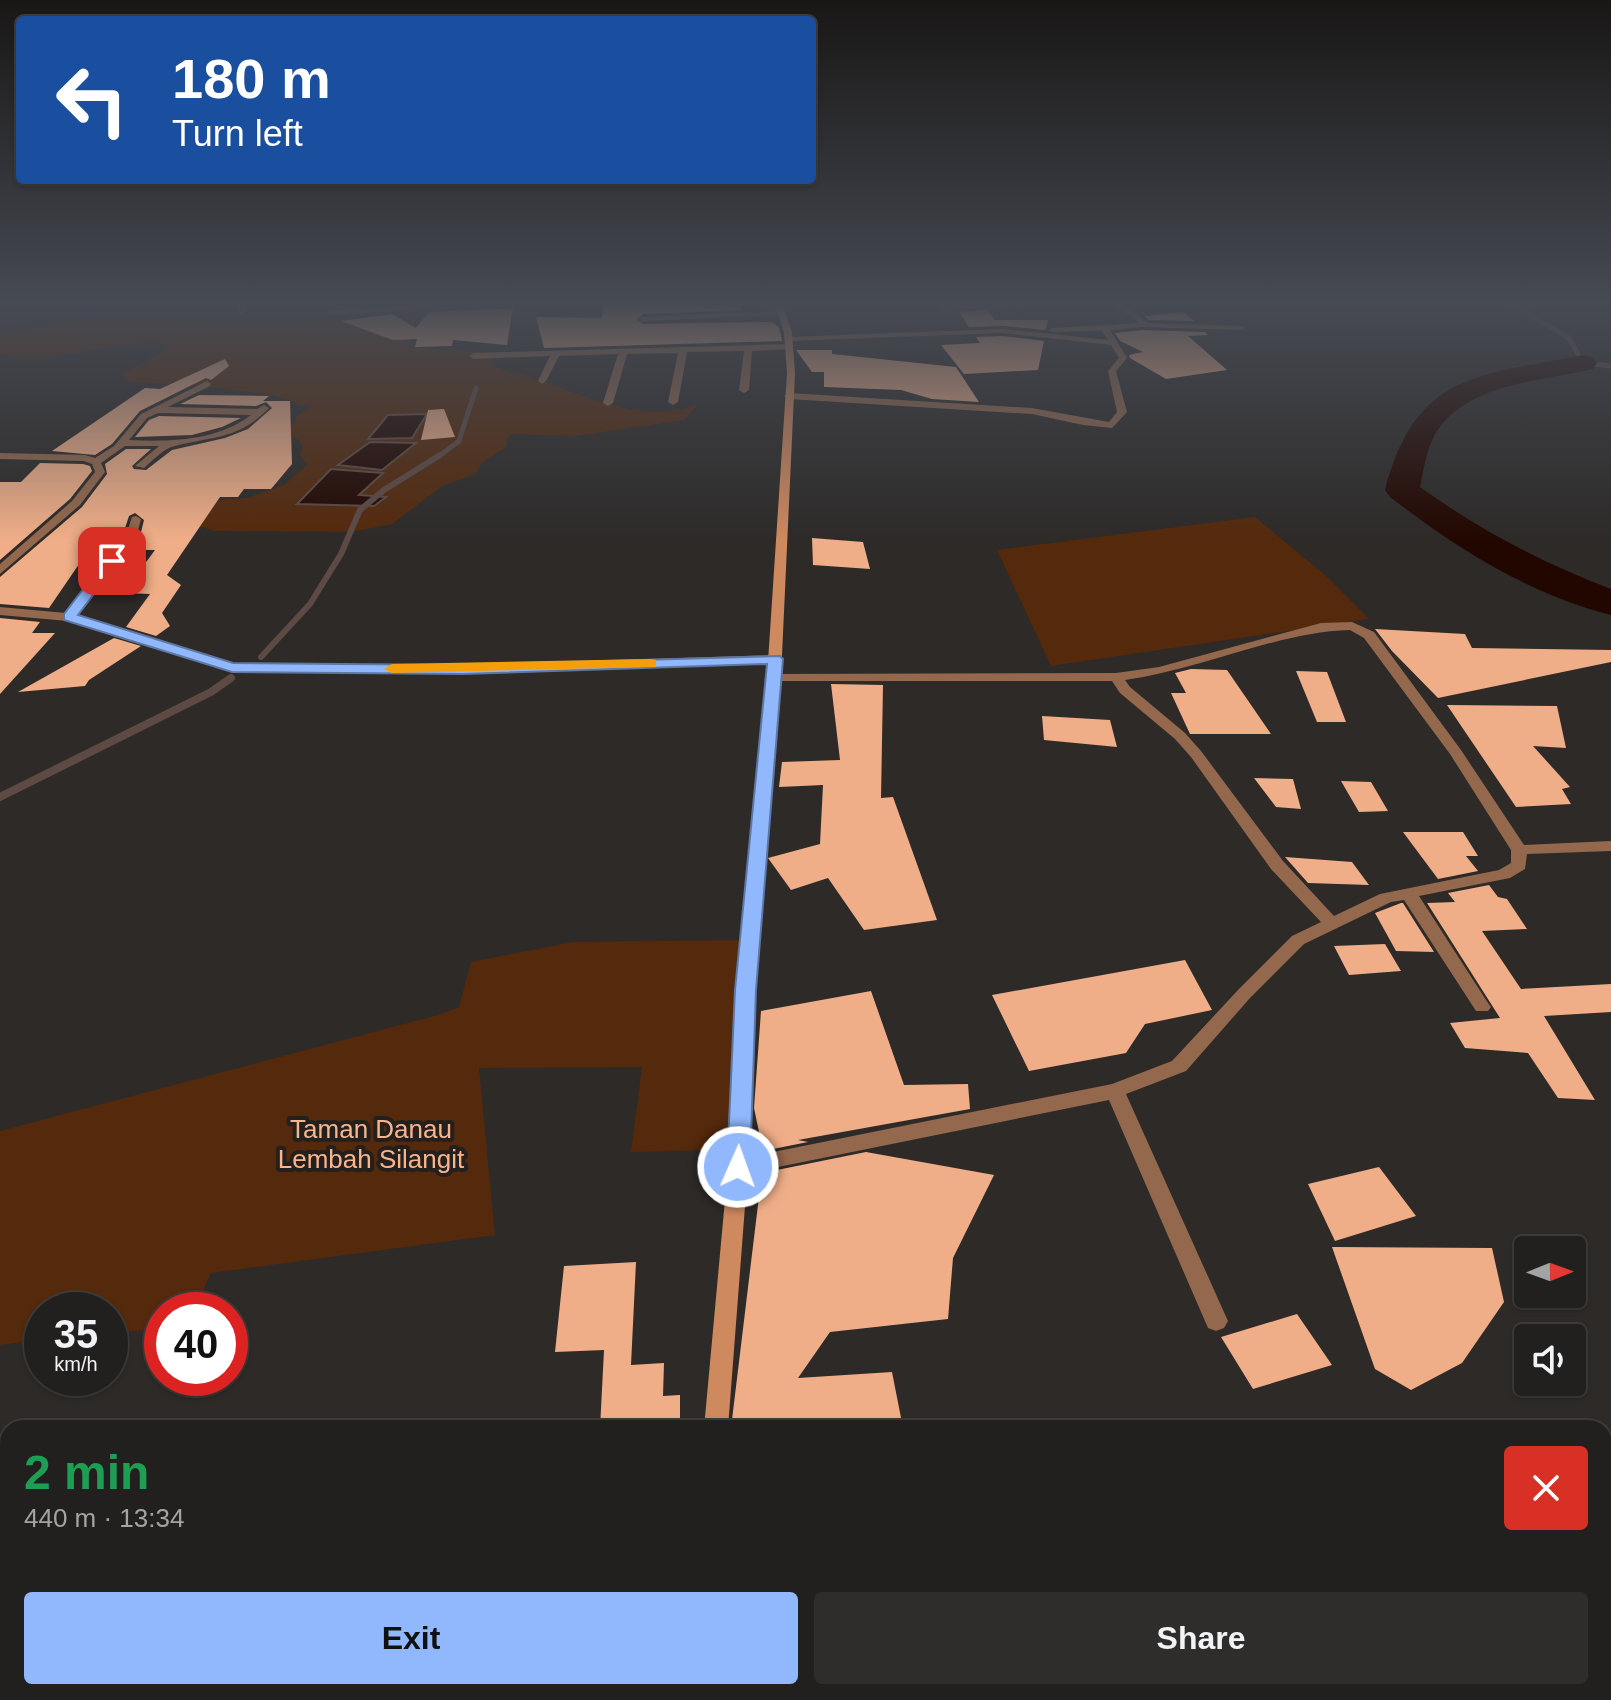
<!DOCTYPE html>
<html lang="en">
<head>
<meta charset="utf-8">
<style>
	:root { --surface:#22201e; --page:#2e2d2b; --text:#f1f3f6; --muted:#a2a3a4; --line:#3f3e3c; --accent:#91b8fd }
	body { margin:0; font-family:Helvetica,sans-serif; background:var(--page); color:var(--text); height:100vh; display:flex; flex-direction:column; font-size:30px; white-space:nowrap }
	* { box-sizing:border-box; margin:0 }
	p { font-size:26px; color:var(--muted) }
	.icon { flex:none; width:44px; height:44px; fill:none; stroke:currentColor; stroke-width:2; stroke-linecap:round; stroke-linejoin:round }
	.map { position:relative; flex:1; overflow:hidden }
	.sheet { position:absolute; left:0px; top:1420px; width:1612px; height:280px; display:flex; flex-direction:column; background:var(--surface); border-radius:24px 24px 0 0; box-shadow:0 2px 6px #0004,0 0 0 2px var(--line) }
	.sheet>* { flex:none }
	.hud { position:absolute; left:16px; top:16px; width:800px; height:168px; border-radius:8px; box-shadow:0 2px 6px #0004,0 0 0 2px var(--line); background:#1a4fa0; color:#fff; overflow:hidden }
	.needle { width:52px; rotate:89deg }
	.buttons { position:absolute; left:1514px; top:1236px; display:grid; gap:16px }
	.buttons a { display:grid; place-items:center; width:72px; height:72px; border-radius:8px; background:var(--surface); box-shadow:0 2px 6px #0004,0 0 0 2px var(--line); font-size:40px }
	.speed { position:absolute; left:24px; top:1292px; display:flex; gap:16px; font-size:40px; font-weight:700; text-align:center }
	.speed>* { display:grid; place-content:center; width:104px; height:104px; border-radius:50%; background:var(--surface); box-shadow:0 2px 6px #0004,0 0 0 2px var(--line); line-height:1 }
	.speed small { font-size:20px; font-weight:400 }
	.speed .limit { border:12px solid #d22; background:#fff; color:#111 }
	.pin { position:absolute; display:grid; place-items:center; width:68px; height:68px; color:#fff; margin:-34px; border-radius:16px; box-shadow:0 4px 12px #0006 }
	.me { position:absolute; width:88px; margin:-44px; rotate:2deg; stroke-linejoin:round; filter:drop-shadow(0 0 6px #0008) }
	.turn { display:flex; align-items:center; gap:28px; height:168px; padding:0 24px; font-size:36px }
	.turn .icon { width:104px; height:104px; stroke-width:2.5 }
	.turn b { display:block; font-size:56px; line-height:68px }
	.round { display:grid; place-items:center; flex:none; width:84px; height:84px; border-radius:8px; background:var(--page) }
	.head { display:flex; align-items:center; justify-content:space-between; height:136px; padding:0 24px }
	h1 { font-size:48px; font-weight:600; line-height:60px; color:#1e9e55 }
	.action { display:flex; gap:16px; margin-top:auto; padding:16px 24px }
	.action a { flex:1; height:92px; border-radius:8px; background:var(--accent); color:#111; font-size:32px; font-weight:600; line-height:92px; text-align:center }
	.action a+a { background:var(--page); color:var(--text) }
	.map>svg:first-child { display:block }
	.green { fill:#55290b }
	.water { fill:#220700; stroke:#5e4a45; stroke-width:2 }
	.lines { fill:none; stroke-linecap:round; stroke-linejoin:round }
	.stream-far2 { stroke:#5e4a45; stroke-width:5 }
	.stream-far1 { stroke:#5e4a45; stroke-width:6 }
	.stream { stroke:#5e4a45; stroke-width:8 }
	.river { fill:#220700; fill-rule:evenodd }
	.building { fill:#f0ae88 }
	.street { fill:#94684d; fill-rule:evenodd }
	.secondary { fill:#cf895e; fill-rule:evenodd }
	.route { fill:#91b8fd; stroke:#5e78a4; stroke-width:2 }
	.slow { fill:#f59e0b }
	.labels { text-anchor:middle; stroke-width:8; stroke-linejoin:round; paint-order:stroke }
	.near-park-label { font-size:26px; fill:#fab48b; stroke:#23201e }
</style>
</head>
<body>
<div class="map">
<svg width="1611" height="1700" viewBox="0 0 1611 1700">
	<rect width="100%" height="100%" fill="#2d2a28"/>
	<path class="green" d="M412 312 417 317 408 347 497 353 491 364C503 373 518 373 532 378 585 395 640 425 697 405L684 420 575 436 512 434 506 438 507 446 482 463 475 474 442 486 392 524 351 532 214 531 195 525 204 506 227 499 247 498 284 485 308 464 299 455 303 447 299 440 287 434 297 416 312 406 298 405C285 390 153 383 125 381L123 374 159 354 166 344C110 338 55 368 0 354V334L82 319 299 322Z
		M1255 517 1324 574 1369 619 1051 666 997 550Z
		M750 940 739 1149 631 1152 642 1067 479 1068 495 1235 211 1273 194 1310H162V1328L110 1334V1310H42V1340L0 1345V1131L438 1015 459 1007 471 962 573 942Z"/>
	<path class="water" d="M427 414 412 438 368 439 388 415Z
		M370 442 416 443 382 470 338 465Z
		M331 469 383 473 359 495 386 497 374 506 297 504Z"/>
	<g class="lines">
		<path class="stream-far2" d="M1509 303 1569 338 1583 363 1611 366
			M438 457 459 441 476 388"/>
		<path class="stream-far1" d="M261 657 310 604 341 554 360 510 384 490 440 455"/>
		<path class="stream" d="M0 797 211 692 231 678"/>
		<path class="river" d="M1583 355 1593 357 1597 363 1593 369C1543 381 1473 382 1439 428 1427 445 1424 467 1420 487 1480 530 1542 563 1611 589V615C1530 595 1456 548 1390 497L1385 490C1416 372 1478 376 1583 355Z"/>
	</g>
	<path class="building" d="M603 303H742L741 310 643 314 636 320 643 324 772 322 779 327 782 341 544 348 536 317 602 318Z
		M513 308 507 345 453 340 452 346 415 347 417 339 393 340 341 321 392 314 416 328 429 312Z
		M986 309 995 320H1048L1046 328 1045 330 1003 326 969 327 959 312Z
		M1184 312 1194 321 1149 320 1144 316Z
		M1142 330 1205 332 1208 335 1188 336 1227 370 1166 379 1130 358 1129 355 1143 352 1120 341 1115 333Z
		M1003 336 1044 341 1038 370 964 374 941 345 980 343 976 337Z
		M796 350H832V354L956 367 979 402 932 399 901 390 824 387V372H812Z
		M225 359 229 366 211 380 206 378 140 411 112 444 95 455 52 451 145 388 160 389Z
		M199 395 269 396 263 401H290L292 464 271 489H244L238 497H220L167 575 181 585 162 613 170 626 156 636 126 627 150 594 123 593 155 550H129L140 536 144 520 135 513 129 516 123 534 110 550 88 551 49 608 0 604V577L82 507 107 474 105 464 126 449H151L132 466 134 469 146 470 172 450 225 438 248 429 272 408 266 402 256 406 180 404Z
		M444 409 455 437 421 440 428 410Z
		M159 416 241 418 222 427 192 435 135 437 149 420Z
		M40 463 83 464 90 466 92 471 70 499 0 560V482H21Z
		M812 538 863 542 870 569 813 565Z
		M0 618 40 622 32 633H55L0 694Z
		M1375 629 1465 634 1472 648 1611 650V662L1438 698 1392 651Z
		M114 638 141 646 89 680 85 686 18 692Z
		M1191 669 1227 670 1271 734H1190L1171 693H1186L1175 673Z
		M1296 671 1327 672 1346 722H1317Z
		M831 684 883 685 881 798 893 797 937 920 864 930 828 878 791 890 768 858 820 844 823 785 779 787 782 762 840 760Z
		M1447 705 1557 706 1566 748 1533 746 1570 787 1562 789 1571 804 1516 807Z
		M1042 716 1110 720 1117 747 1044 740Z
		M1254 778 1293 779 1301 809 1276 807Z
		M1341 781 1371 782 1388 811 1359 812Z
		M1403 832H1463L1478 856H1466L1478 871 1438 879Z
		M1285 857 1352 862 1369 885 1308 883Z
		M1489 885 1498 897 1507 899 1527 929 1482 931 1521 989 1611 984V1012L1544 1016 1595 1100 1558 1098 1528 1053 1465 1048 1450 1023 1500 1018 1427 903 1455 902 1448 893Z
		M1401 903H1403L1434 952 1396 951 1375 913Z
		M1385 944 1401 971 1349 975 1334 946Z
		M1185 960 1212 1010 1145 1024 1126 1053 1029 1071 992 995Z
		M871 991 904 1085 968 1084 970 1109 798 1140 808 1142 763 1151 754 1108 761 1011Z
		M866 1152 994 1175 953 1258 948 1319 830 1332 798 1378 892 1372 903 1428H731L761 1180 768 1178 767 1172Z
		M1379 1167 1416 1216 1335 1241 1308 1184Z
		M1332 1247 1492 1248 1504 1302 1462 1363 1411 1390 1375 1369Z
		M636 1262 631 1365 664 1363 663 1396 680 1395V1428H600L604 1350 555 1352 564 1266Z
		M1297 1314 1332 1365 1253 1389 1221 1337Z"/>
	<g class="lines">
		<path class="street" d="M236 303H244L246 314H240Z
			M463 303H499L495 305 330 315 326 313 330 311Z
			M936 303H944L946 306 1014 303 944 311Z
			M1114 303H1122L1148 323 1242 326 1246 328 1242 330 1142 327 1110 330 1127 358 1116 371 1127 412 1112 428 1083 425 1032 414 789 399 784 396 789 393 1032 408 1109 422 1117 412 1108 371 1119 358 1111 345 1003 333 788 341 784 339 788 337 1003 329 1108 340 1102 331 1052 332 1048 330 1052 328 1139 323Z
			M785 311 782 315 643 321 639 319 643 317Z
			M789 344 793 347 792 349 752 351 749 390 744 393 739 390 744 351 687 352 678 402 673 405 668 402 678 353 627 354 613 403 608 406 603 403 618 354 559 356 546 381 542 384 538 381 550 356 473 359 469 356 473 353Z
			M207 381 211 384 210 386 168 407 257 409 264 405 269 408C238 440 213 436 175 446 164 448 152 461 144 468L135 466 159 446H125L101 463 105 472 80 505 0 574V564L72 501 95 472 92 464 84 461 0 459V453L85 455 95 458 114 446 141 414ZM158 413 251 415C217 441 170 442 129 440L147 418Z
			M136 516 141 519 137 535 77 615 233 663 463 665 775 655 782 659 775 663 463 673 232 671 68 621 0 615V607L66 613 126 535 132 517Z
			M1352 622 1374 632 1461 750 1524 845 1611 841V851L1527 854 1525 869 1510 878 1419 896 1488 1003 1491 1007 1488 1011H1476L1404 900 1391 902 1304 944 1250 998 1186 1071 1126 1094 1228 1321 1224 1328 1216 1331 1208 1328 1109 1100 738 1175 731 1173 728 1167 731 1161 738 1159 1112 1084 1172 1061 1238 990 1292 936 1321 922 1271 869 1191 757 1175 739 1120 693 1112 681H774L767 677 769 674 1116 673 1159 667 1321 623ZM1350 630 1364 638 1450 754 1511 850V863L1499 870 1380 894 1334 916 1283 861 1201 751 1185 733 1130 687 1125 680C1200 670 1277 632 1350 630Z"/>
		<path class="secondary" d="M774 303H782L792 332 795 373 781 677 754 990 748 1167 728 1428H704L728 1167 736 990 767 677 787 373 784 332Z
			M684 1692H712V1700H684Z"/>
	</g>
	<linearGradient id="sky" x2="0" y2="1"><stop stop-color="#191716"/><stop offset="0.56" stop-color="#464a53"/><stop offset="1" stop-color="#464a53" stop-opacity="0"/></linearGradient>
	<rect width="1611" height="541" fill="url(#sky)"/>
	<path class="route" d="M112 557 119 561 78 615 233 663 463 665 780 656 783 659 756 990 750 1167 747 1174 738 1177 730 1174 727 1167 735 990 767 664 463 674 232 672 64 620V614L107 558Z"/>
	<path class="slow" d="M651 659 656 660V667L392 673 384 669 392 664Z"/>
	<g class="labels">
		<g class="near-park-label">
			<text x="371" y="1138">Taman Danau<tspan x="371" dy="30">Lembah Silangit</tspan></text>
		</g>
	</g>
</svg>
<div class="buttons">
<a><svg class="needle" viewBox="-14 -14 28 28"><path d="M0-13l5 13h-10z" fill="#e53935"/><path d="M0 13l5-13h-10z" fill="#a2a3a4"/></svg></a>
<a><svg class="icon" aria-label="sound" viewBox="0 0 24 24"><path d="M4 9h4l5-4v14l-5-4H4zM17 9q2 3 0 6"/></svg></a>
</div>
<div class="speed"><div>35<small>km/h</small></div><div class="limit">40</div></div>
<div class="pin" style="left:112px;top:561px;background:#d93025"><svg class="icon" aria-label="arrive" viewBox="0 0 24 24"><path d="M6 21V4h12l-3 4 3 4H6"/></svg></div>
<svg class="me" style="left:738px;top:1167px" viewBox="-20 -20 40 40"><circle r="17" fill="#91b8fd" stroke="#fff" stroke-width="3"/><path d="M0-11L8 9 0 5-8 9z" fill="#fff"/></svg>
<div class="hud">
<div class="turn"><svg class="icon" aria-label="left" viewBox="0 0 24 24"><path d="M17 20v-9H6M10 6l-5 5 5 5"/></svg><div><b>180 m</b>Turn left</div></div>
</div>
<section class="sheet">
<div class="head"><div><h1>2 min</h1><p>440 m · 13:34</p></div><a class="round" style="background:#d93025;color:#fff"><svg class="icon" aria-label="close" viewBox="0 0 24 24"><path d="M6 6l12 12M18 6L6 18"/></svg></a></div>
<div class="action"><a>Exit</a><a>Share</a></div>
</section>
</div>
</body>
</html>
